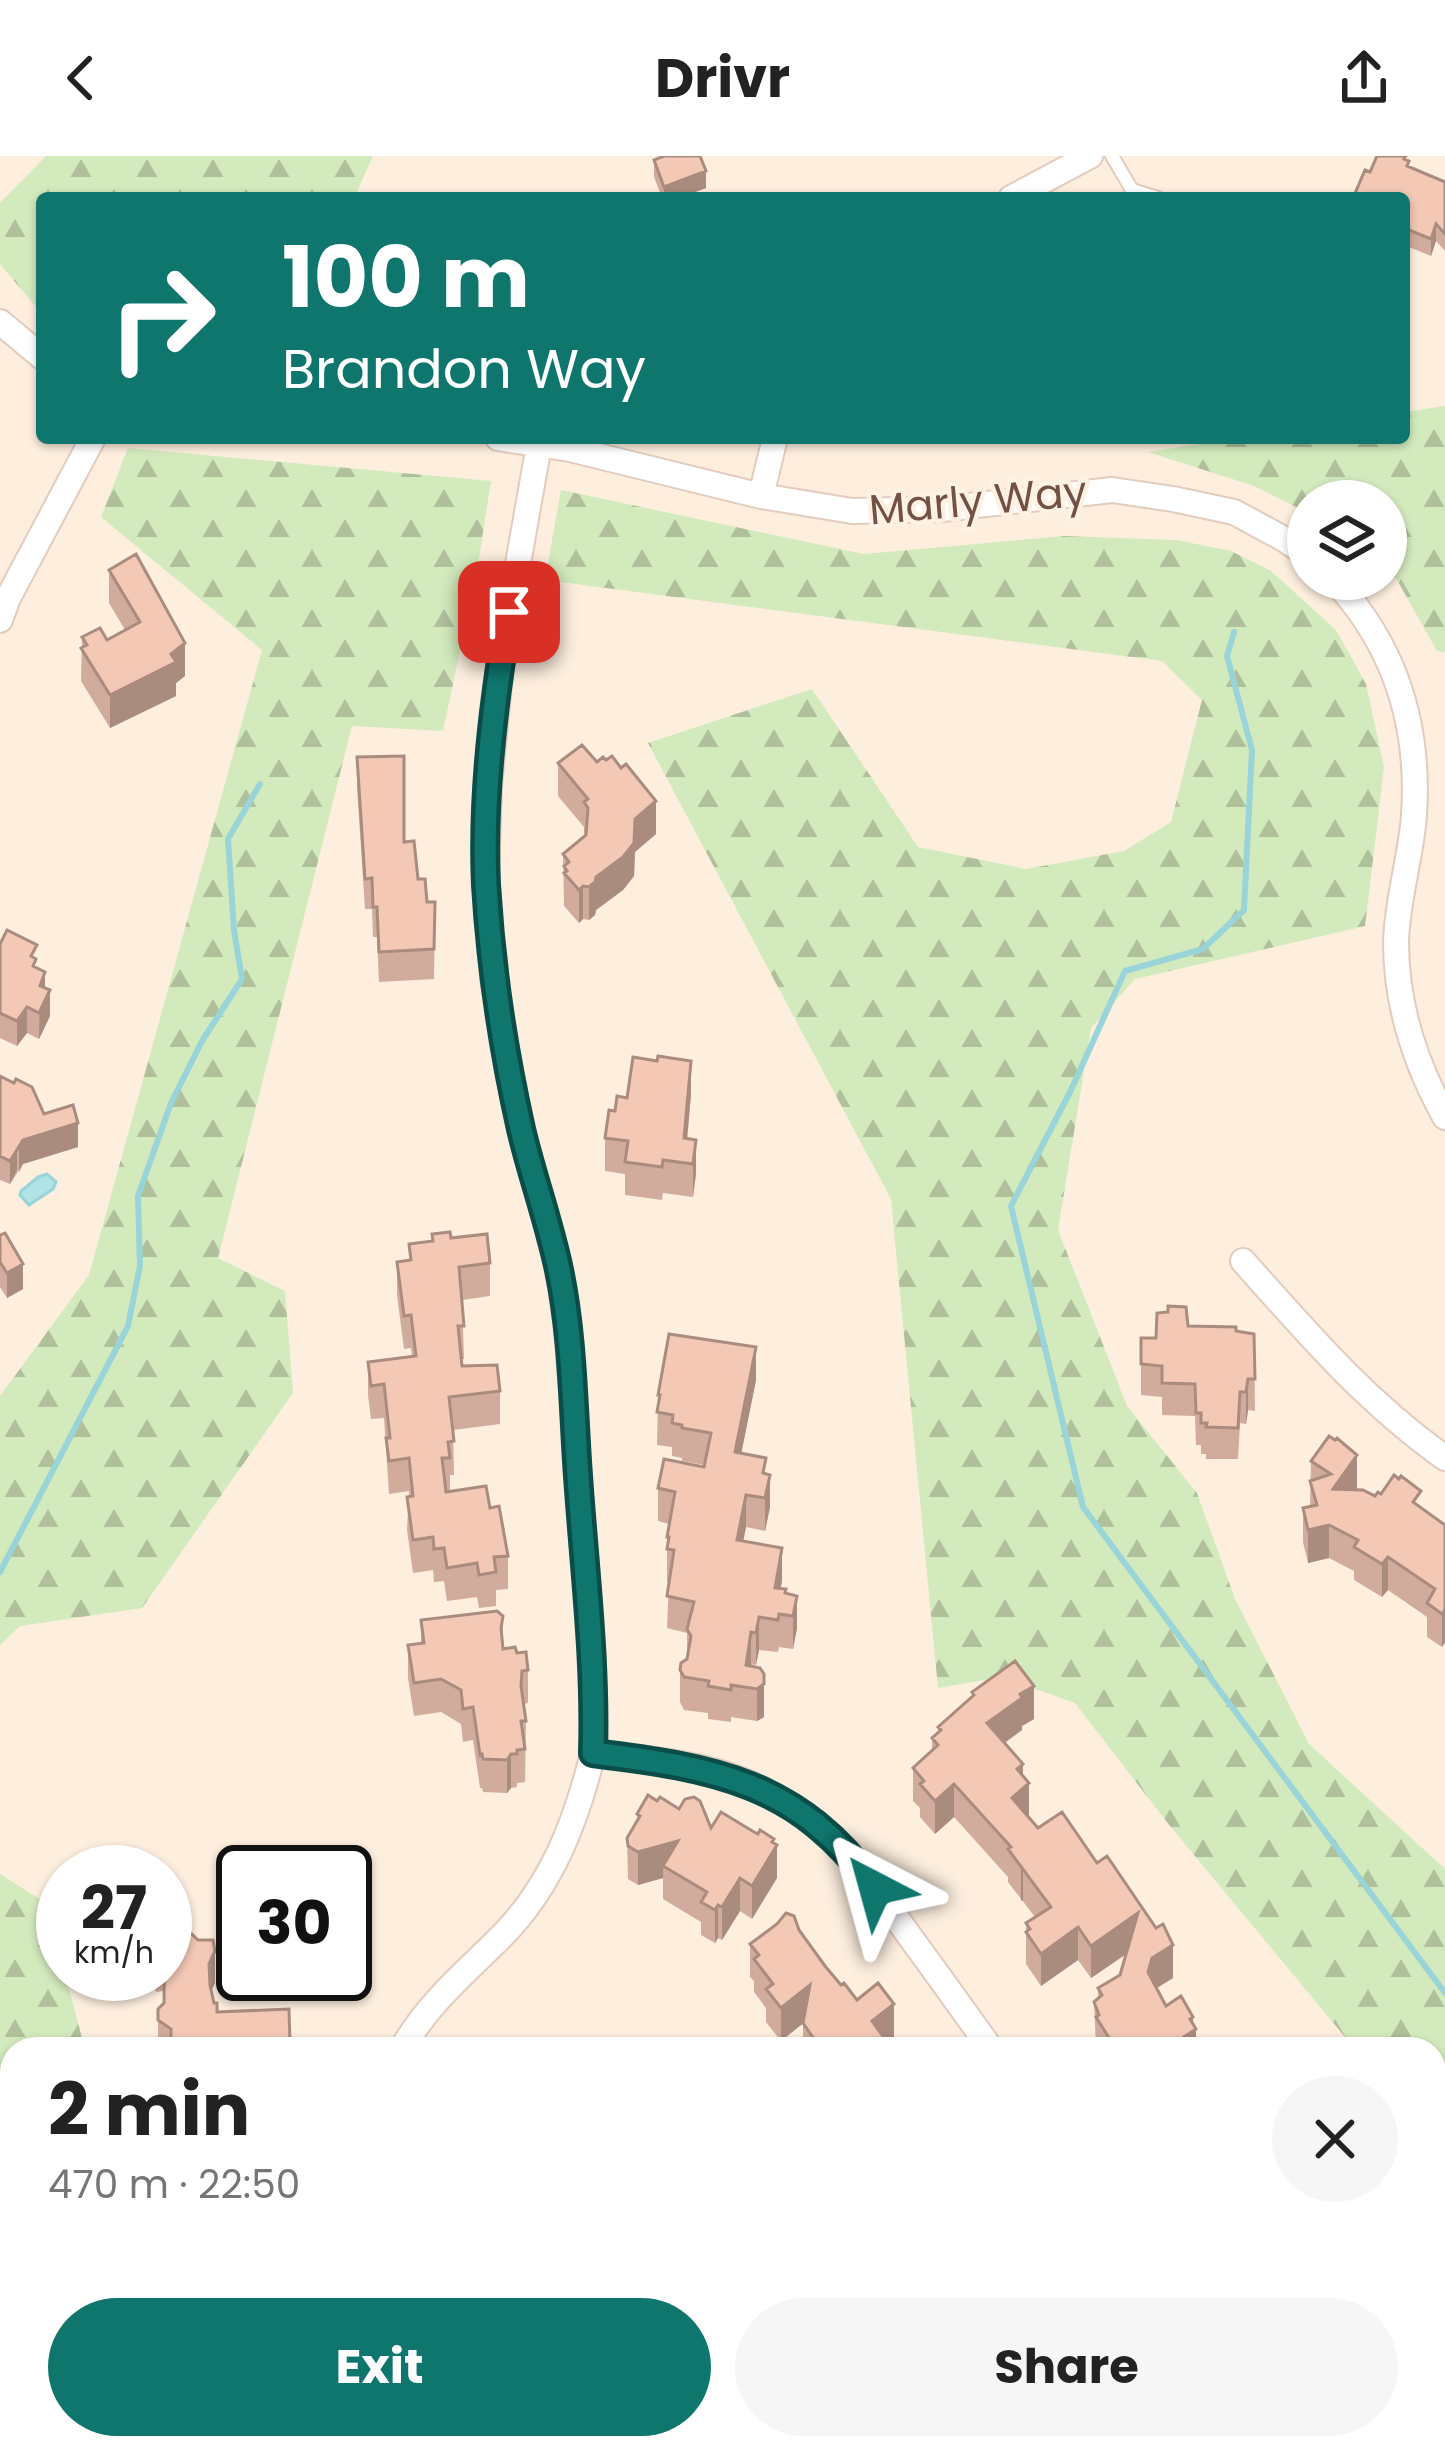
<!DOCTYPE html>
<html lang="en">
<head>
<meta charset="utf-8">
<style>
	:root { --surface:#fff; --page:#f6f6f6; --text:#222; --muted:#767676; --accent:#0f766e }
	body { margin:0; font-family:Poppins,sans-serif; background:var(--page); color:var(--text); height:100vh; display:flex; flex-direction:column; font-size:45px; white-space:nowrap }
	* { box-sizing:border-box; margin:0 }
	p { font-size:39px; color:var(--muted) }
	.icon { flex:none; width:66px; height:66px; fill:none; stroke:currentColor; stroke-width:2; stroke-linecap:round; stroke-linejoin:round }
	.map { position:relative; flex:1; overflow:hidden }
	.side { position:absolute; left:0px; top:1881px; width:1446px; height:423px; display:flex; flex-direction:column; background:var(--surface); border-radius:36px 36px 0 0; box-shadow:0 3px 9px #0004 }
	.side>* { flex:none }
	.hud { position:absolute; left:36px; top:36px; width:1374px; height:252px; border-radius:12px; box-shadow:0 3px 9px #0004; background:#0f766e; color:#fff; overflow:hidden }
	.controls { position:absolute; left:1287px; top:324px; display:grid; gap:24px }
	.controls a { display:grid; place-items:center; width:120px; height:120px; border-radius:50%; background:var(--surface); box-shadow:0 3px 9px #0004; font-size:60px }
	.speed { position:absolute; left:36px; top:1689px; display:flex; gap:24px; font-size:60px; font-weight:700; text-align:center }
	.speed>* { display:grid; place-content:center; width:156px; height:156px; border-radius:50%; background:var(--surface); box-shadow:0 3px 9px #0004; line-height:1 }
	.speed small { font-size:30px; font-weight:400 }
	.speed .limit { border:6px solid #111; border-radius:18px; background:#fff; color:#111 }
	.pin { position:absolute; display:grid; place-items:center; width:102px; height:102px; color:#fff; margin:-51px; border-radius:24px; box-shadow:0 6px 18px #0006 }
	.me { position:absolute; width:132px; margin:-66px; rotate:321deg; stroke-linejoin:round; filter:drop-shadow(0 0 9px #0008) }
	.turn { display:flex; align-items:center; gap:42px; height:252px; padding:0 48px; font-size:54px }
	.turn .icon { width:156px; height:156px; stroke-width:2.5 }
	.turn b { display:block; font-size:84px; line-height:102px }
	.round { display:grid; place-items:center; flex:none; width:126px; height:126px; border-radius:63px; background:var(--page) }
	.summary { display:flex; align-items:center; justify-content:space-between; height:204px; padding:0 48px }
	h1 { font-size:72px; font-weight:700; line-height:90px }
	.action { display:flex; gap:24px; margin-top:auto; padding:24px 48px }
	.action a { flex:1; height:138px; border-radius:72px; background:var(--accent); color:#fff; font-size:48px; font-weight:700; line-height:138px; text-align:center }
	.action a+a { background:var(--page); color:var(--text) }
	header { display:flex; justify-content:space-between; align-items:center; height:156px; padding:0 48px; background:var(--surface); font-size:54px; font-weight:700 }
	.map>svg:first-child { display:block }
	.forest { fill:url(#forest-firs) }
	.water { fill:url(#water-ripples); stroke:#98d4d8; stroke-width:3 }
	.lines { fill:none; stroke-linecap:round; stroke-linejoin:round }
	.stream { stroke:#98d4d8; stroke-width:6 }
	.service-casing { stroke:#e3cbbd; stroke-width:16 }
	.minor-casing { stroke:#e3cbbd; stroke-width:28 }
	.service { stroke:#fff; stroke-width:12 }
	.minor { stroke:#fff; stroke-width:24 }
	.wall { fill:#d1ac9c }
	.shaded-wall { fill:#aa8c7f }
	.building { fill:#f3c8b5; stroke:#aa8c7f; stroke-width:3 }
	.route-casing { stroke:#0a4d48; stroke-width:30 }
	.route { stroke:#0f766e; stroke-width:21 }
	.labels { text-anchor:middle; stroke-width:9; stroke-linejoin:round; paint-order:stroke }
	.street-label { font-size:42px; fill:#735246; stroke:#fff2e5 }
</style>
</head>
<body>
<header><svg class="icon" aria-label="back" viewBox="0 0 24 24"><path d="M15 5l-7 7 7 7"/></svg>Drivr<svg class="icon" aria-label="share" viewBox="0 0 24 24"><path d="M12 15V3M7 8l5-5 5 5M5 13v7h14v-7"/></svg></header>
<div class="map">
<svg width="1445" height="2303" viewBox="0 0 1445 2303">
	<defs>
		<pattern id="forest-firs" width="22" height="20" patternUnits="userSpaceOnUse" patternTransform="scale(3)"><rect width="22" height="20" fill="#d3eabd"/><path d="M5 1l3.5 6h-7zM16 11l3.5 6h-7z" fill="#b0c09b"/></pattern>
		<pattern id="water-ripples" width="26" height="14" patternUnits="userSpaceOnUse" patternTransform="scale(3)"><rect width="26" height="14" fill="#b2e3e6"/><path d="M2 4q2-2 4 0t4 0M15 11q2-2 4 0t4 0" fill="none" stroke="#95bbbc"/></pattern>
	</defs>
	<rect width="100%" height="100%" fill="#fdeede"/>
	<path class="forest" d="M46 0H373L354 42H42V158L0 108V47Z
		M1445 250V496L1437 495 1397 424 1386 415V345H1308V357L1254 330 1148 296 1236 282H1404V256Z
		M128 292 491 325 477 415 443 575 352 570 218 1102 285 1135 293 1237 142 1452 20 1470 0 1489V1240L89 1119 262 494 101 361Z
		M561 334 864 398 1064 380 1176 384 1231 395 1271 415 1336 474 1366 528 1384 611 1365 770 1135 823 1091 872 1058 1074 1127 1250 1197 1337 1235 1443 1309 1588 1445 1713V2005L1434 1989V1893H1355L1170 1670 1075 1547 1002 1521 938 1532 891 1043 648 587 812 533 918 691 1026 713 1124 695 1171 666 1202 544 1162 505 545 424Z
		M0 1718 46 1747 85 1893H12V2292H192L195 2303H0Z"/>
	<path class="water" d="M47 1018 56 1026 53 1033 29 1049 20 1039 21 1035 38 1021Z"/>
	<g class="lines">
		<path class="stream" d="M1234 476 1227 500 1252 594 1244 754 1203 793 1125 815 1070 936 1011 1050 1083 1351 1445 1837
			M0 1416 128 1170 140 1110 138 1040 171 947 202 885 242 823 234 774 228 683 260 628
			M0 2153 12 2200
			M42 2292 54 2303"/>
		<g class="service-casing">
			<path id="service" d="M1112 0 1132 34 1158 42"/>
		</g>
		<g class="minor-casing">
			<path id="minor" d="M1011 42 1090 0
				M0 166 42 201
				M498 282 570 293 761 340 852 355 942 353 1112 334 1173 343 1234 356 1284 383 1308 399
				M539 289 502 498 489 629 486 723 493 823 521 972 559 1116 567 1173 593 1503V1597
				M761 340 775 282
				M1333 423C1395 489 1420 569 1414 659 1411 702 1397 743 1396 786 1396 849 1415 907 1445 961
				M0 464 8 442 93 282
				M1243 1105C1307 1177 1366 1246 1445 1302
				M402 1893C427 1848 466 1816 502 1780 552 1729 576 1666 593 1597 644 1603 698 1606 746 1626 827 1661 866 1720 916 1789 941 1823 966 1858 991 1893
				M445 2292 453 2303
				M1277 2292 1284 2303"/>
		</g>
		<use href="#service" class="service"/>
		<use href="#minor" class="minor"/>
	</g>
	<path class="wall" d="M654 4 706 32 679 42H662L654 21Z
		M1409 8V11L1445 26V95L1436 85 1431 100 1404 89V42Z
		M109 414 185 520 176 527V540L110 572 81 525 82 481 107 484 125 474 109 447Z
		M357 601 404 686 427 746H435L434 823 379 826 377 781H373L372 753H365L357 631Z
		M558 607 656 678 635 696 634 720 623 734 596 754 595 759 589 764 583 763 579 767 564 750 563 698 584 680V671L558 640Z
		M0 788 37 812 45 832 50 860 39 883 27 877 17 890 0 882Z
		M0 920 14 927 78 991 23 1008 10 1028 0 1024Z
		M691 938 687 982 696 1017 693 1041 663 1037 662 1044 625 1039V1018L605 1015V982L627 942Z
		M0 1079 23 1133 7 1142 0 1131Z
		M451 1082 490 1107V1140L462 1144 464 1203H462V1210L500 1235V1268L453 1274 454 1319H450V1335L490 1352 508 1400V1433L496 1434V1450L479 1452 477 1441 447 1445 444 1425 434 1426 433 1414 413 1417 407 1374 409 1335 389 1338 384 1262 371 1263 368 1239V1206L412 1201 411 1192 404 1193 397 1139V1106L409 1104V1088Z
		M1188 1170 1254 1178 1255 1255 1248 1254 1246 1268 1240 1267 1238 1303H1206V1298H1201V1289H1196L1195 1260 1162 1259V1241L1141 1239V1182H1156Z
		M756 1224 741 1297 766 1318 770 1351 765 1375 746 1371 743 1385 782 1425 780 1432 786 1438 797 1472 793 1493 779 1491 778 1496 759 1494 756 1509 751 1508 760 1512 764 1561 757 1565 731 1561V1566L708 1563V1557L684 1554 680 1546V1514L687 1503V1477L667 1472 669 1426H667V1381L669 1368 658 1365V1332L704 1311 705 1309 682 1305V1302L672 1300V1291L657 1289 658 1239Z
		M1311 1305 1357 1332 1355 1334 1421 1352 1445 1369 1442 1491 1427 1481V1461L1388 1434 1382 1441 1354 1424V1415L1329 1402 1308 1407 1303 1386V1352L1310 1351Z
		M503 1460V1493L517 1497 528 1514V1547L524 1548 526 1565 525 1626 517 1627V1631L511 1632 507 1637 483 1636 482 1632H480L473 1584 463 1586 461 1568 441 1556 414 1560 408 1522V1489L421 1487V1464Z
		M972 1536 1034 1563 1022 1570V1574L1005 1587 1023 1620 1028 1661 1173 1822 1156 1832 1166 1850 1193 1868 1196 1893H1096L1094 1846 1098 1843V1832L1120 1819 1126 1798 1091 1822 1078 1804 1041 1830 1026 1808V1767L1035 1761 1008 1726V1721L954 1661 935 1678 920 1661V1652L913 1645V1612L932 1595V1582L938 1576V1571L972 1541Z
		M637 1658 711 1672 774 1687 777 1722 752 1763 740 1755 722 1784 718 1782 715 1787 701 1779V1766L663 1743V1722L638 1729 628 1723 627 1682 637 1666Z
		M799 1774 841 1829 894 1881 887 1886 892 1893H803V1867L781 1885 766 1866V1852L754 1836V1825L750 1821V1788Z
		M153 1818H165L215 1827 211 1835 217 1856 289 1853 290 1893H158V1853L163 1848V1835L156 1836Z
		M287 2292H367V2303H306L299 2292 290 2297Z
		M556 2292H680V2303H556Z
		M1057 2292H1140L1139 2297 1130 2303H1070L1062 2301Z
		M1392 2292H1434L1445 2303H1396Z"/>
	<path class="shaded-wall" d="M706 15V32L679 42H664V31Z
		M1436 68V85L1431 100V83Z
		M185 487V520L176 527V540L110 572V539Z
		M656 645V678L635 696 634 720 623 734 596 754 595 759 589 764V731L635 663Z
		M583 730V763L579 767V734Z
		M45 816V841L50 834V860L39 883 40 830Z
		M27 851V877L17 890V865Z
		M691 905V938L685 1007 684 982Z
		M78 967V991L23 1008 19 1016V992L23 984Z
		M696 984V1017L693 1041V1008Z
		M17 991V1014L10 1028V1005Z
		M23 1108V1133L7 1142V1117Z
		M756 1191V1224L735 1329V1296Z
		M1248 1223V1254L1246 1268V1236Z
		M1357 1299V1332L1333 1366V1333Z
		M770 1319V1351L765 1375V1342Z
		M746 1339V1371L737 1417V1384Z
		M1329 1369V1402L1308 1407V1374Z
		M782 1392V1425L775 1464V1432Z
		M1388 1401V1434L1382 1441V1408Z
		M797 1440V1472L793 1493V1460Z
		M1445 1454V1487L1442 1491V1458Z
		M759 1461V1494L756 1509V1477Z
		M751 1476V1508L747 1531 746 1509Z
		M764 1518V1561L757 1565V1533Z
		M1034 1530V1563L1022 1570V1574L987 1599V1567L1020 1538Z
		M511 1598V1632L507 1637V1604Z
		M1023 1608V1633L1029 1627V1660L1012 1675V1642L1017 1613Z
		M954 1628V1661L935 1678V1645Z
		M774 1683V1693L777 1689V1722L752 1763V1730Z
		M678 1685 663 1710V1722L638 1729V1696Z
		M1023 1711V1744L1021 1745V1712Z
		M740 1722V1755L722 1784V1751Z
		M718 1749V1782L715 1787V1754Z
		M1138 1757V1790L1091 1822V1790Z
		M1078 1771V1804L1041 1830V1798Z
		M1173 1789V1822L1152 1835 1148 1816 1152 1802Z
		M215 1795V1827L209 1839V1808Z
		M810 1829V1862L781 1885V1852Z
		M894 1848V1881L879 1893 872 1865Z
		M1193 1861V1875L1196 1873V1893H1173V1888Z
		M309 2292H315V2303H309Z
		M330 2292H367V2303H327V2294Z
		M660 2292H680V2303H653V2299Z
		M1082 2292H1106V2302L1082 2303Z
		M1109 2292H1114V2303H1109Z
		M1123 2292H1140L1139 2297 1130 2303H1123Z"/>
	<path class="building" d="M664 0H700L706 15 664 31 654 4Z
		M1377 0H1406L1404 3 1409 5 1407 10 1445 26V78L1436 68 1431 83 1404 72V42H1353L1365 14 1370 16Z
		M136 398 185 487 171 498 176 506 110 539 81 492 87 489 82 481 100 472 107 484 140 466 109 414Z
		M582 589 597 606 603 601 606 604 612 600 621 612 626 608 656 645 635 663 634 687 623 701 596 721 595 726 589 731 583 730 579 734 564 717 567 715 564 710 569 706 563 698 586 679 588 652 584 646 588 643 558 607Z
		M404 600V686L414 685 418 723H425L427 746H435L434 793 379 796 377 751H373L372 722 365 723 357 601Z
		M7 774 37 789 31 800 36 803 33 810 45 816 40 830 50 834 39 857 27 851 17 865 0 857V788Z
		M658 900 691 905 684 982 696 984 693 1008 663 1004 662 1011 625 1006 628 985 605 982 609 954 615 955 617 940 627 942 633 901 657 905Z
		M0 920 14 927 16 923 32 931 44 958 73 949 78 967 23 984 10 1005 0 1000Z
		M450 1076 451 1082 487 1078 490 1107 459 1111 464 1170H458L462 1210 497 1209 500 1235 449 1241 454 1285 448 1286 450 1302H442L446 1336 486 1330 490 1352 499 1350 508 1400 494 1401 496 1416 479 1419 477 1407 447 1412 444 1392 434 1393 433 1381 413 1384 407 1341 413 1340 409 1302 389 1305 386 1282H390L384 1228 371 1230 368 1206 416 1200 411 1159 404 1160 397 1106 411 1104 409 1088 433 1085 432 1078Z
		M5 1077 23 1108 7 1117 0 1106V1079Z
		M1168 1150 1186 1151 1188 1170 1236 1171V1175L1254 1178 1255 1223H1248L1246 1236H1240L1238 1272 1206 1271 1207 1267H1201V1257H1196L1195 1228 1162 1227V1210L1141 1208V1182H1156L1157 1157 1168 1156Z
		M669 1178 756 1191 735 1296 766 1302 763 1317 770 1319 765 1342 746 1339 737 1384 782 1392 775 1432 786 1433 785 1437 797 1440 793 1460 779 1458 778 1464 759 1461 756 1477 751 1476 746 1509 760 1512 764 1518V1528L757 1533 731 1529V1534L708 1530 709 1525 684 1521 680 1514 681 1507 687 1503 691 1480 687 1473 694 1446 667 1440 674 1394 667 1393 669 1381H667L675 1336 658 1332 664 1303 704 1311 711 1277 682 1272V1269L672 1267 673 1259 657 1256 660 1239H658Z
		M1329 1280 1335 1284 1337 1282 1357 1299 1333 1333 1363 1334 1375 1340 1378 1336 1381 1338 1394 1319 1399 1323 1401 1320 1421 1335 1413 1346 1445 1369V1454L1442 1458 1427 1447 1435 1433 1388 1401 1382 1408 1354 1391 1358 1384 1329 1369 1308 1374 1303 1352 1317 1349 1310 1325 1331 1318 1311 1305Z
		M497 1455 503 1460 501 1472 503 1493 515 1491 517 1497 526 1496 528 1514 522 1515 521 1530 526 1565H521L525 1593 517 1594V1598H511L507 1604 483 1603 482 1598 480 1599 473 1551 463 1553 461 1534 441 1523 414 1527 408 1489 424 1487 421 1464Z
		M1015 1505 1034 1530 1020 1538 1022 1542 987 1567 1023 1608 1017 1613 1029 1627 1012 1642 1038 1672 1062 1656 1097 1707 1107 1700 1156 1772 1163 1768 1173 1789 1152 1802 1148 1816 1166 1850 1181 1840 1193 1861 1190 1863 1196 1873 1173 1888 1191 1893H1164L1160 1887 1151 1893H1116L1096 1861 1099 1859 1094 1846 1102 1839 1098 1832 1120 1819 1138 1757 1091 1790 1078 1771 1041 1798 1026 1776 1030 1773 1026 1767 1051 1751 1008 1693 1011 1691 954 1628 935 1645 920 1628 924 1625 913 1612 938 1589 932 1582 941 1574 938 1571 974 1539 972 1536Z
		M648 1639 657 1645 660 1641 679 1653 685 1643 694 1641 700 1645 711 1672 721 1656 754 1676 758 1678 760 1674 774 1683 772 1686 777 1689 752 1730 740 1722 722 1751 718 1749 715 1754 701 1746 707 1736 663 1710 678 1685 638 1696 628 1690 627 1682 640 1660 637 1658Z
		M786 1757 794 1760 799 1774 825 1810 841 1829 844 1827 857 1844 878 1827 894 1848 872 1865 892 1893H821L803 1867 810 1829 781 1852 766 1833 773 1828 754 1803 759 1799 750 1788 777 1768Z
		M173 1760 198 1784H213L215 1795 209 1808 210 1829 214 1847H217V1856L289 1853 290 1887 264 1888 263 1883 226 1884V1893H191L186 1890 178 1892 171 1889V1873L158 1864V1853L164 1847 165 1766Z
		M1445 2205V2297L1428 2303H1408L1404 2292H1434V2208Z
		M615 2292H660L653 2299 649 2295 640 2303H617L615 2301 619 2297Z"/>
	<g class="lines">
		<g class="route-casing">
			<path id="route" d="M509 456C494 541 482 642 486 729 491 811 503 893 521 973 532 1020 549 1066 559 1114 572 1176 573 1242 577 1305 583 1402 596 1499 593 1597 715 1612 799 1626 875 1732"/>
		</g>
		<use href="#route" class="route"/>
	</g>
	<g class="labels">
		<g class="street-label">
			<text transform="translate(978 344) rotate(-5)" y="15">Marly Way</text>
		</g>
	</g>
</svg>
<div class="controls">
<a><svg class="icon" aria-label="layers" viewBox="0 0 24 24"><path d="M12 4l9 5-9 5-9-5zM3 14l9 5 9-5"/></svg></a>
</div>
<div class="speed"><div>27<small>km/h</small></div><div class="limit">30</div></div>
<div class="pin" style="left:509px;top:456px;background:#d93025"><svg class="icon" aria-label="arrive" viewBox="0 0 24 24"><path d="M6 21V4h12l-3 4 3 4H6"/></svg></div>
<svg class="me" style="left:875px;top:1732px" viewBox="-20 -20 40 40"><path d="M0-17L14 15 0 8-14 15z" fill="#0f766e" stroke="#fff" stroke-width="4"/></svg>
<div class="hud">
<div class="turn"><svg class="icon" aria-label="right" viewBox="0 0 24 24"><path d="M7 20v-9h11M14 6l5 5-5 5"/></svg><div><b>100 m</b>Brandon Way</div></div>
</div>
<section class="side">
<div class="summary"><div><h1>2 min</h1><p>470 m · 22:50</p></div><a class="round"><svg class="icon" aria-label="close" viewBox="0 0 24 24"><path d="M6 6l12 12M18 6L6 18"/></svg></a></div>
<div class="action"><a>Exit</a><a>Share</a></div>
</section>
</div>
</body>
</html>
